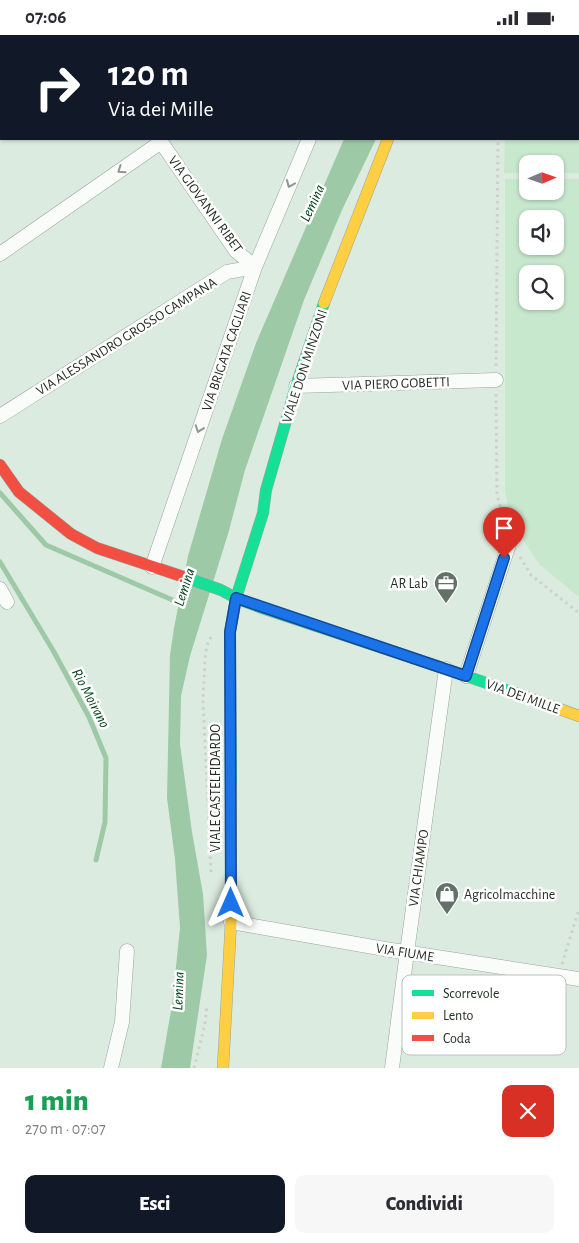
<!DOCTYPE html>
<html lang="it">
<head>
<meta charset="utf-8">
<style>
	:root { --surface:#fff; --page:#f7f7f7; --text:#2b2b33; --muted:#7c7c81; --accent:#111827 }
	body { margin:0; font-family:"Alegreya Sans",sans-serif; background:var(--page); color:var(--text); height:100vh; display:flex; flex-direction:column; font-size:19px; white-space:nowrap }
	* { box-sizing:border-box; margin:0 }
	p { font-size:16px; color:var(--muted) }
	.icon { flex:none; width:28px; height:28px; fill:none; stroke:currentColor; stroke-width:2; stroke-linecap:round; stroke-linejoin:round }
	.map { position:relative; height:1033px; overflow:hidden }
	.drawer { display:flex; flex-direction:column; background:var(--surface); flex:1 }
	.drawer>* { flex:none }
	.banner { position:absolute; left:0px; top:0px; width:580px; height:105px; box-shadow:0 1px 4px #0004; background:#111827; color:#fff; overflow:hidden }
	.needle { width:32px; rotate:88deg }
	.fabs { position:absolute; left:519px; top:120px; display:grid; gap:10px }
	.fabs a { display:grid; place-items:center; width:45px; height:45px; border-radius:10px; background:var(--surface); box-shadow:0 1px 4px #0004; font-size:25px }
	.pin { position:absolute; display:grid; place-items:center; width:42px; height:42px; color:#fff; margin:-51px -21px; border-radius:50% 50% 50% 0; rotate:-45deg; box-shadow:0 0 5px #0007 }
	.pin .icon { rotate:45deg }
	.me { position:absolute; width:55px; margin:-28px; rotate:0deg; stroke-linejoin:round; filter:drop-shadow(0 0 4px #0008) }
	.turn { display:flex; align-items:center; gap:18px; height:105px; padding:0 25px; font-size:22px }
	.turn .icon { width:65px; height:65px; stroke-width:2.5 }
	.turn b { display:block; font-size:35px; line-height:42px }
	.round { display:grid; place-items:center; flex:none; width:52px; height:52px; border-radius:10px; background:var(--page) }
	.headline { display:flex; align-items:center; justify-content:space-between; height:85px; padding:0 25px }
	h1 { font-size:30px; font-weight:800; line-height:38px; color:#1e9e55 }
	.cta { display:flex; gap:10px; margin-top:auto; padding:10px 25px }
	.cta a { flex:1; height:58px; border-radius:10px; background:var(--accent); color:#fff; font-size:20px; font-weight:800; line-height:58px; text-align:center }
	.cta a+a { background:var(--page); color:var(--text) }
	.status { display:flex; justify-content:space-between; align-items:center; height:35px; padding:0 25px; background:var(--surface); direction:ltr }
	.status svg { height:14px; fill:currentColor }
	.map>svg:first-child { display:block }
	.green { fill:#c7e8cd; fill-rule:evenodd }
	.water { fill:#9ec9a7 }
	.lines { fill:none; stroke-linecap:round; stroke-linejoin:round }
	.stream { stroke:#9ec9a7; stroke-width:5 }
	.street-casing { stroke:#99a59b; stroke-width:15 }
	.fast-casing { stroke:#99a59b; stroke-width:12 }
	.slow-casing { stroke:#99a59b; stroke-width:12 }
	.jam-casing { stroke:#99a59b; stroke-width:12 }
	.path { stroke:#cdd1cd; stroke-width:3; stroke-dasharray:2.5 4; stroke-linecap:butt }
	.street { stroke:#fafcfa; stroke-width:14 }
	.fast { stroke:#16e098; stroke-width:11 }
	.slow { stroke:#ffcf43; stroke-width:11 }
	.jam { stroke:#f24e42; stroke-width:11 }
	.oneway { stroke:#8f9690 }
	.route-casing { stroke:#114b97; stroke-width:12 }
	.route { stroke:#1a73e8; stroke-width:9 }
	.labels { text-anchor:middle; stroke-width:5; stroke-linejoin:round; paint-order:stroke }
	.street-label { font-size:14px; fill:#242f26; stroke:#fff }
	.poi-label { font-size:14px; fill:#242f26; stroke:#fff; text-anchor:end }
	.water-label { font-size:15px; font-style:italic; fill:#00431b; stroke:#fff }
	.key { fill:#fff; stroke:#bdc1be; stroke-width:1 }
	.key-label { font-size:14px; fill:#242f26 }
</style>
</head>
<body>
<div class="status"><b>07:06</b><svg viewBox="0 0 49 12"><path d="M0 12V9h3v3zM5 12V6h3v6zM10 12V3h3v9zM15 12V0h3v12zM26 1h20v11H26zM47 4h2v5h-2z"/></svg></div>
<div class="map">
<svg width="579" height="1033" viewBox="0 0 579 1033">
	<rect width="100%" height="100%" fill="#dcebdf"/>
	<path class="green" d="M507 0H579V138H555V129H528L527 138H504L505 104H579V1H507Z
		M505 144H527L528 156H555V144H579V562L540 530 529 514 509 479 505 454ZM528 184H555V211H528ZM528 239H555V266H528Z"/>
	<path class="water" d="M344 104H376L342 175 304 265 245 435 228 499 190 621 181 661 180 709 192 797 203 859 207 920 190 1033H161L172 970 180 893 175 824 167 763 170 620 174 593 188 521 222 404 256 308Z"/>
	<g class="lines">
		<path class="stream" d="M0 458 46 510 184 570
			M0 527 54 617 89 682 106 723 105 787 96 825"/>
		<g class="street-casing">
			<path id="street" d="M91 1 93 0
				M352 1V0
				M440 1V0
				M0 51 1 50
				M159 104 236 216 255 232
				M0 219 161 107
				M296 351 496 345
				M0 381 227 237 255 232
				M152 532 255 232 309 104
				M0 554 7 567
				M466 641 510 506
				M231 887 385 914 579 944
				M111 1033 122 987 127 916
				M392 1033 407 917 446 634"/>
		</g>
		<g class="fast-casing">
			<path id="fast" d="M184 542 221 555 236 563 259 572 446 634 515 658
				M231 751 230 597 236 563 263 478 266 455 296 351 324 268"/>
		</g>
		<g class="slow-casing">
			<path id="slow" d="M324 268 388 104
				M515 658 579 681
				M223 1033 231 887V751"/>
		</g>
		<g class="jam-casing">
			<path id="jam" d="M0 430 19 457 71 499 97 513 184 542"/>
		</g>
		<path class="path" d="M498 1V0
			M496 331 498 104
			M496 359 497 460 506 492
			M520 522 531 540 579 578
			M211 837 203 666 205 624 207 610 211 602
			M562 929 579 874
			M194 1033 205 989 207 970"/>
		<use href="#street" class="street"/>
		<use href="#fast" class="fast"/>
		<use href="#slow" class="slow"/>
		<use href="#jam" class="jam"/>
	</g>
	<defs><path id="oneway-chevron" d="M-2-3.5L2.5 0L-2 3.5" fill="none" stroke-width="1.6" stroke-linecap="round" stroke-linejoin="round" transform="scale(1.25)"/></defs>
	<g class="oneway">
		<use href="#oneway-chevron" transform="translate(121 135) rotate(145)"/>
		<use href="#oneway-chevron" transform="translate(290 149) rotate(113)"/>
		<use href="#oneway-chevron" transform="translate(199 394) rotate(109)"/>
	</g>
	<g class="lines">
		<g class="route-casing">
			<path id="route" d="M231 868 230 597 236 563 466 641 504 523"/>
		</g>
		<use href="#route" class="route"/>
	</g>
	<defs>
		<g id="office-pin" transform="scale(1.25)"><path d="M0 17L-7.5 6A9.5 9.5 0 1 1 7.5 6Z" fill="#647167" stroke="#fff"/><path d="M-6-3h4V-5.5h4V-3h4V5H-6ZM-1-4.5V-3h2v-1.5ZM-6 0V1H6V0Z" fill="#fff"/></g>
		<g id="shop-pin" transform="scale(1.25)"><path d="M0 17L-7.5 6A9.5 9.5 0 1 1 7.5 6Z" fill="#647167" stroke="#fff"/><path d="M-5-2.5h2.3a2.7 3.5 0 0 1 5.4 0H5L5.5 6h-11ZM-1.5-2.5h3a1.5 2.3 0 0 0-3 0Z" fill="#fff"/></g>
	</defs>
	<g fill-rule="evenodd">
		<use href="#office-pin" x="446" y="548"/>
		<use href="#shop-pin" x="447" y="859"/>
	</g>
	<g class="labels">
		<g class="street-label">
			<text transform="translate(206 169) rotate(54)" y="5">VIA GIOVANNI RIBET</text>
			<text transform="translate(126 301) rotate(-32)" y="5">VIA ALESSANDRO GROSSO CAMPANA</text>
			<text transform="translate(226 316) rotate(-71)" y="5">VIA BRIGATA CAGLIARI</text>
			<text transform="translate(304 331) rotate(-72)" y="5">VIALE DON MINZONI</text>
			<text transform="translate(396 348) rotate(-2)" y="5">VIA PIERO GOBETTI</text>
			<text transform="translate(523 661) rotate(20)" y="5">VIA DEI MILLE</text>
			<text transform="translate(215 753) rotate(-90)" y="5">VIALE CASTELFIDARDO</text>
			<text transform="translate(418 833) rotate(-82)" y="5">VIA CHIAMPO</text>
			<text transform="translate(405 917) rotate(9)" y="5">VIA FIUME</text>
		</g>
		<g class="poi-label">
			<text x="428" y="553">AR Lab</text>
			<text x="464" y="864" text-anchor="start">Agricolmacchine</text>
		</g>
		<g class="water-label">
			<text transform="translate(312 168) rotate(-65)" y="5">Lemina</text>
			<text transform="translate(184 552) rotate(-72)" y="5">Lemina</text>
			<text transform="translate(91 663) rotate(62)" y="5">Rio Moirano</text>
			<text transform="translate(178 956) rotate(-88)" y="5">Lemina</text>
		</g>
	</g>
	<rect x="402" y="940" width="164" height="80" rx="8" class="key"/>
	<rect x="412" y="955" width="22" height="6" fill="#16e098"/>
	<rect x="412" y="977" width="22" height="7" fill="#ffcf43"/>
	<rect x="412" y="1000" width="22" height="6" fill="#f24e42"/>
	<g class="key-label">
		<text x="443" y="963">Scorrevole</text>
		<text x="443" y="985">Lento</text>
		<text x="443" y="1008">Coda</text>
	</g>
</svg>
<div class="fabs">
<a><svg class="needle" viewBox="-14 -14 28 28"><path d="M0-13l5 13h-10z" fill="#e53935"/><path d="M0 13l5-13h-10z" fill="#7c7c81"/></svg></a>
<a><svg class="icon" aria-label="sound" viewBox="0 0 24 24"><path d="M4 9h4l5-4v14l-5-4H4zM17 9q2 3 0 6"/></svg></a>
<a><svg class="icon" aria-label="search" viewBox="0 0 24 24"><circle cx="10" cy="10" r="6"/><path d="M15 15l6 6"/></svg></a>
</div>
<div class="pin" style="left:504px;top:523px;background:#d93025"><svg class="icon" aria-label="arrive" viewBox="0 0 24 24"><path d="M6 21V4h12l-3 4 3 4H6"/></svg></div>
<svg class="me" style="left:231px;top:868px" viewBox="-20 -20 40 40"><path d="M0-17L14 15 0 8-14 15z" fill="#1a73e8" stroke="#fff" stroke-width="4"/></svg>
<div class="banner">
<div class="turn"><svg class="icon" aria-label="right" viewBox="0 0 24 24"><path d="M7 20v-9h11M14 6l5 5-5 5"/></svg><div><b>120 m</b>Via dei Mille</div></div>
</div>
</div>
<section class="drawer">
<div class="headline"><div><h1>1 min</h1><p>270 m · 07:07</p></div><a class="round" style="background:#d93025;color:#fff"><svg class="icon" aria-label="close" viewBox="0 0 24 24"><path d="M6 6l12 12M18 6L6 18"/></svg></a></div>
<div class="cta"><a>Esci</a><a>Condividi</a></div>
</section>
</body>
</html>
